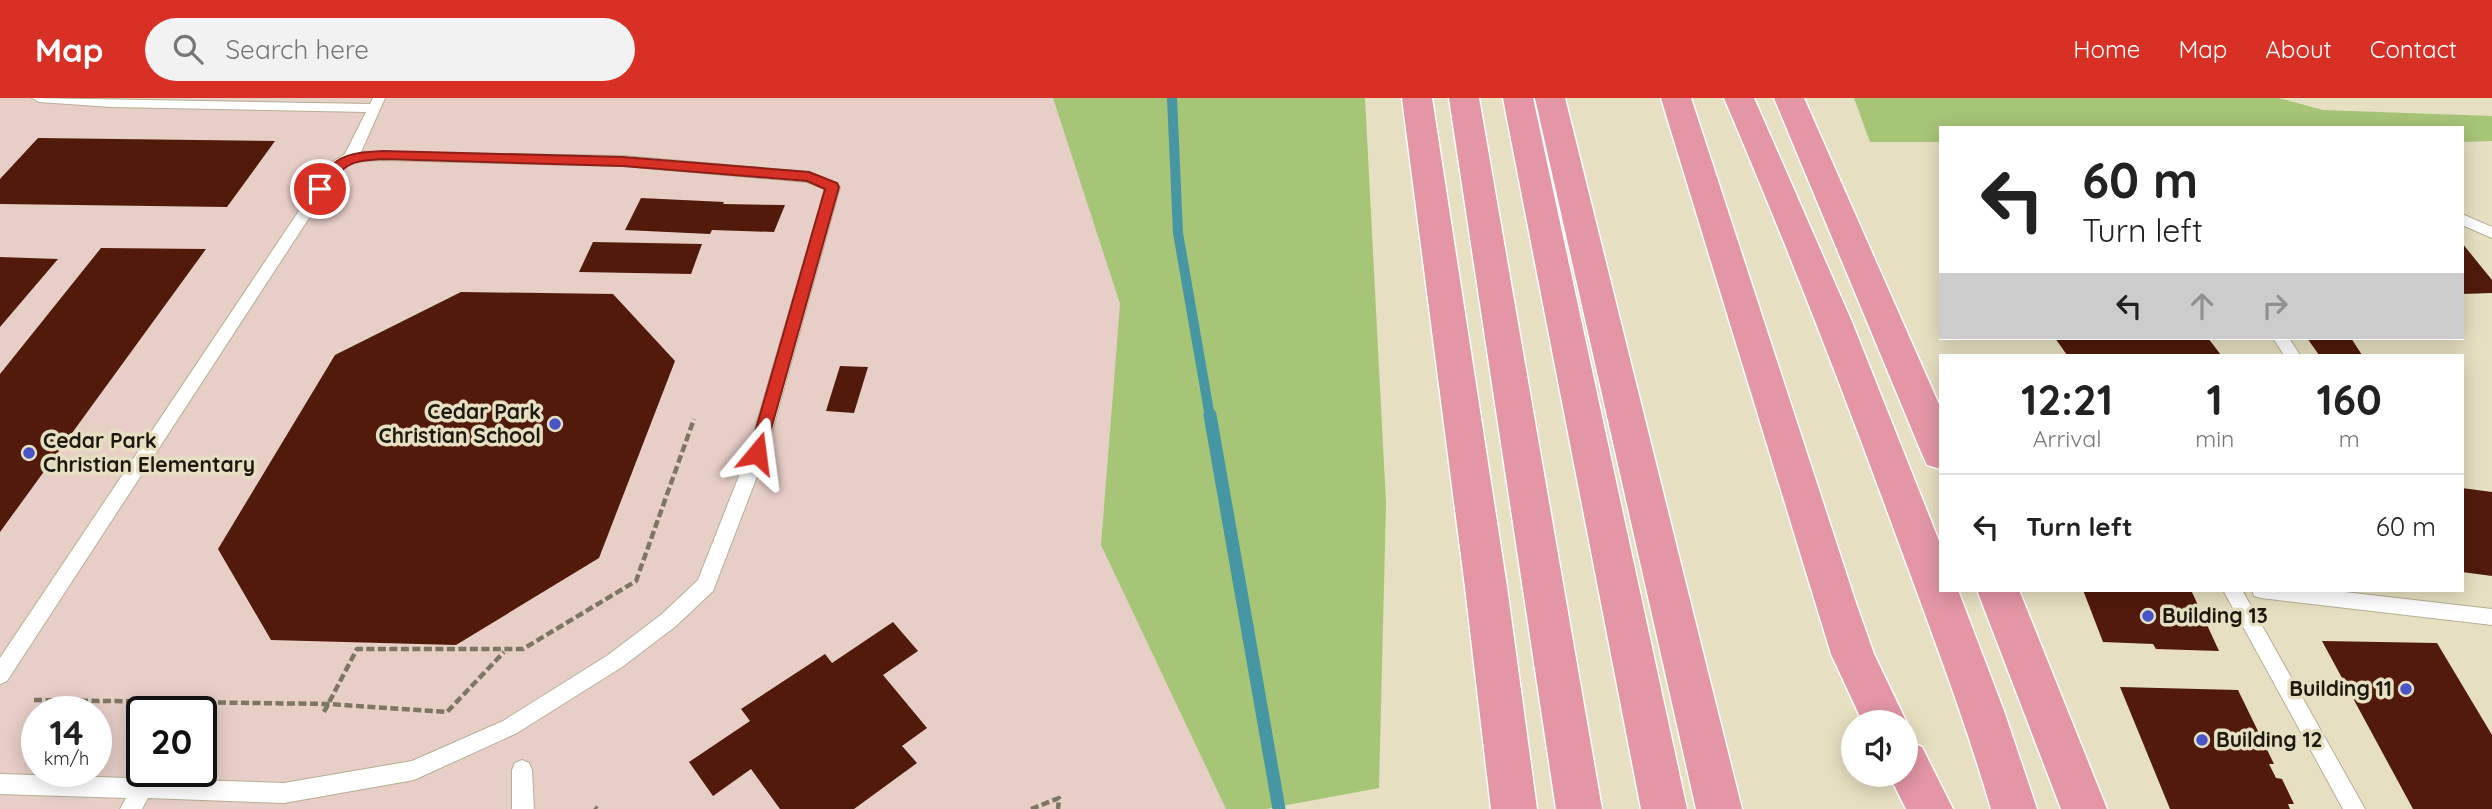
<!DOCTYPE html>
<html lang="en">
<head>
<meta charset="utf-8">
<style>
	:root { --surface:#fff; --page:#f2f2f2; --text:#222; --muted:#767676; --line:#e0e0e0; --accent:#d93025 }
	body { margin:0; font-family:Quicksand,sans-serif; background:var(--page); color:var(--text); height:100vh; display:flex; flex-direction:column; font-size:26px; white-space:nowrap }
	* { box-sizing:border-box; margin:0 }
	p { font-size:23px; color:var(--muted) }
	.icon { flex:none; width:38px; height:38px; fill:none; stroke:currentColor; stroke-width:2; stroke-linecap:round; stroke-linejoin:round }
	.map { position:relative; flex:1; overflow:hidden }
	.drawer { position:absolute; left:1939px; top:256px; width:525px; height:238px; display:flex; flex-direction:column; background:var(--surface); border-radius:0px; box-shadow:0 4px 18px #0003 }
	.drawer>* { flex:none }
	.hud { position:absolute; left:1939px; top:28px; width:525px; height:214px; border-radius:0px; box-shadow:0 4px 18px #0003; background:#fff; color:var(--text); overflow:hidden }
	.tools { position:absolute; left:1841px; top:612px; display:grid; gap:14px }
	.tools a { display:grid; place-items:center; width:77px; height:77px; border-radius:50%; background:var(--surface); box-shadow:0 4px 18px #0003; font-size:35px }
	.speed { position:absolute; left:21px; top:598px; display:flex; gap:14px; font-size:35px; font-weight:700; text-align:center }
	.speed>* { display:grid; place-content:center; width:91px; height:91px; border-radius:50%; background:var(--surface); box-shadow:0 4px 18px #0003; line-height:1 }
	.speed small { font-size:18px; font-weight:400 }
	.speed .limit { border:4px solid #111; border-radius:10px; background:#fff; color:#111 }
	.pin { position:absolute; display:grid; place-items:center; width:60px; height:60px; color:#fff; margin:-30px; border:4px solid #fff; border-radius:50%; box-shadow:0 2px 7px #0007 }
	.me { position:absolute; width:77px; margin:-38px; rotate:16deg; stroke-linejoin:round; filter:drop-shadow(0 0 5px #0008) }
	.turn { display:flex; align-items:center; gap:24px; height:147px; padding:0 28px; font-size:32px }
	.turn .icon { width:91px; height:91px; stroke-width:2.5 }
	.turn b { display:block; font-size:49px; line-height:60px }
	.lanes { display:flex; align-items:center; height:66px; padding:0 28px; background:#0003; justify-content:center; gap:35px; direction:ltr }
	.lanes .off { opacity:.35 }
	.eta { display:flex; justify-content:space-evenly; align-items:center; height:119px; text-align:center }
	.eta b { font-size:42px; font-weight:700; line-height:49px }
	ul { padding:0; list-style:none }
	li { display:flex; align-items:center; gap:21px; height:105px; padding:0 28px; border-top:2px solid var(--line) }
	li div { flex:1 }
	li b { display:block; font-size:26px }
	li em { font-style:normal }
	header { display:flex; align-items:center; gap:42px; box-sizing:border-box; height:98px; padding:0 35px; background:var(--accent); color:#fff }
	header strong { font-size:33px }
	nav { display:flex; gap:38px; margin-inline-start:auto; font-size:24px }
	.search { width:490px; height:63px; background:var(--page); display:flex; align-items:center; gap:18px; box-sizing:border-box; padding:0 24px; border-radius:38px; color:var(--muted); font-size:26px }
	.map>svg:first-child { display:block }
	.education { fill:#e7cec7; fill-rule:evenodd }
	.green { fill:#a7c577 }
	.lines { fill:none; stroke-linecap:round; stroke-linejoin:round }
	.stream-far1 { stroke:#4696a4; stroke-width:10 }
	.stream { stroke:#4696a4; stroke-width:13 }
	.building { fill:#511a0a }
	.lane-casing { stroke:#b6af93; stroke-width:2 }
	.highway-casing { stroke:#fff; stroke-width:3 }
	.path { stroke:#7b7763; stroke-width:4.5; stroke-dasharray:8 3.5; stroke-linecap:butt }
	.lane { fill:#fff; fill-rule:evenodd }
	.highway { fill:#e496a5; fill-rule:evenodd }
	.route { fill:#d93025; stroke:#8d1f18; stroke-width:2 }
	.poi-dot { fill:#4954c9; stroke:#e6dfc1; stroke-width:2.5 }
	.labels { text-anchor:middle; stroke-width:7; stroke-linejoin:round; paint-order:stroke }
	.poi-label { font-size:21px; font-weight:bold; fill:#1c1a0f; stroke:#e6dfc1; text-anchor:start }
</style>
</head>
<body>
<header>
<strong>Map</strong>
<div class="search"><svg class="icon" aria-label="search" viewBox="0 0 24 24"><circle cx="10" cy="10" r="6"/><path d="M15 15l6 6"/></svg>Search here</div>
<nav><a>Home</a><a>Map</a><a>About</a><a>Contact</a></nav>
</header>
<div class="map">
<svg width="2492" height="711" viewBox="0 0 2492 711">
	<rect width="100%" height="100%" fill="#e6dfc1"/>
	<path class="education" d="M0 0H1053L1120 206 1101 447 1226 711H0ZM37 614H96V674H37ZM142 614H201V674H142Z"/>
	<path class="green" d="M1053 0H1365L1386 405 1379 690 1266 711H1226L1101 447 1120 206Z
		M1854 0H2279L2323 12 2492 18V43L2462 44V30H1941V44H1870Z"/>
	<g class="lines">
		<path class="stream-far1" d="M1172 0 1178 135 1210 319"/>
		<path class="stream" d="M1210 317 1279 711"/>
	</g>
	<path class="building" d="M38 40 275 43 227 109 0 106V81Z
		M641 100 724 104 723 106 785 107 774 134 712 132 710 136 625 132Z
		M593 144 702 146 691 176 579 174Z
		M2462 145 2492 182V195L2462 196Z
		M101 150 206 151 0 434V276Z
		M0 159 58 161 0 229Z
		M461 194 613 196 675 263 599 460 456 547 271 542 218 451 335 257Z
		M2055 240H2208L2221 257H2067Z
		M2307 240H2351L2362 257H2319Z
		M840 268 868 269 854 315 826 313Z
		M2462 390 2492 394V478L2462 474Z
		M2083 492H2191L2219 553 2156 551 2153 546 2103 544Z
		M893 524 918 553 883 577 927 630 902 648 917 665 854 711H780L751 671 713 698 689 664 750 623 741 611 825 556 832 565Z
		M2322 543 2437 545 2492 637V711H2413Z
		M2120 589 2238 592 2274 666H2269L2276 680 2282 681 2294 706H2288L2290 711H2170Z"/>
	<g class="lines">
		<g class="lane-casing">
			<path id="lane" d="M32 0 370 6 373 0H385L361 54 623 58 809 74 838 86 840 89 766 355 713 493 676 528 622 569 517 635 414 682 284 705 148 700 142 711H120L126 700 0 696V676L284 685 412 663 503 623 608 557 662 516 698 482 748 355 825 91 807 84 623 68 383 62 354 63 341 71 7 583 0 586V560L331 65 345 56 366 14 111 9 39 4Z
				M2462 116 2492 129V140L2462 127Z
				M2273 240H2289L2300 257H2284Z
				M2223 492H2242L2365 711H2343Z
				M2252 492H2327L2492 511V527L2261 500 2254 498Z
				M522 662 529 665 532 672 534 711H512V672L515 665Z"/>
		</g>
		<g class="highway-casing">
			<path id="highway" d="M1402 0H1432L1507 489 1537 711H1491L1465 489Z
				M1449 0H1479L1602 711H1556Z
				M1503 0H1533L1687 711H1641Z
				M1535 0H1565L1742 711H1696Z
				M1661 0H1691L1856 505 1874 556 1907 625 1906 628V625H1863L1831 556Z
				M1724 0H1754L1852 224 1941 448V492H1958L2004 613 2037 711H1991C1964 619 1930 530 1897 440 1843 292 1786 145 1724 0Z
				M1774 0H1804L1941 311V371L1927 367 1922 356Z
				M1977 492H2019L2107 711H2061Z
				M1906 643 1922 649 1953 711H1906L1889 677H1906Z"/>
		</g>
		<path class="path" d="M34 602 328 606 447 614 504 554
			M324 614 357 551H523L636 483 694 321
			M595 709 597 711
			M1031 711 1059 700 1058 711"/>
		<use href="#lane" class="lane"/>
		<use href="#highway" class="highway"/>
	</g>
	<path class="route" d="M383 53 623 59 809 74 837 85 839 89 763 360 757 362 749 355 825 91 807 83 623 68 383 61C348 63 344 66 325 94H316L314 91C335 58 343 55 383 53Z"/>
	<g class="poi-dot">
		<circle cx="555" cy="326" r="7"/>
		<circle cx="29" cy="355" r="7"/>
		<circle cx="2148" cy="518" r="7"/>
		<circle cx="2406" cy="591" r="7"/>
		<circle cx="2202" cy="642" r="7"/>
	</g>
	<g class="labels">
		<g class="poi-label">
			<text x="541" y="321" text-anchor="end">Cedar Park<tspan x="541" dy="24">Christian School</tspan></text>
			<text x="43" y="350">Cedar Park<tspan x="43" dy="24">Christian Elementary</tspan></text>
			<text x="2162" y="525">Building 13</text>
			<text x="2392" y="598" text-anchor="end">Building 11</text>
			<text x="2216" y="649">Building 12</text>
		</g>
	</g>
</svg>
<div class="tools">
<a><svg class="icon" aria-label="sound" viewBox="0 0 24 24"><path d="M4 9h4l5-4v14l-5-4H4zM17 9q2 3 0 6"/></svg></a>
</div>
<div class="speed"><div>14<small>km/h</small></div><div class="limit">20</div></div>
<div class="pin" style="left:320px;top:91px;background:#d93025"><svg class="icon" aria-label="arrive" viewBox="0 0 24 24"><path d="M6 21V4h12l-3 4 3 4H6"/></svg></div>
<svg class="me" style="left:757px;top:355px" viewBox="-20 -20 40 40"><path d="M0-17L14 15 0 8-14 15z" fill="#d93025" stroke="#fff" stroke-width="4"/></svg>
<div class="hud">
<div class="turn"><svg class="icon" aria-label="left" viewBox="0 0 24 24"><path d="M17 20v-9H6M10 6l-5 5 5 5"/></svg><div><b>60 m</b>Turn left</div></div>
<div class="lanes"><svg class="icon" aria-label="left" viewBox="0 0 24 24"><path d="M17 20v-9H6M10 6l-5 5 5 5"/></svg><svg class="icon off" aria-label="ahead" viewBox="0 0 24 24"><path d="M12 20V5M6 11l6-6 6 6"/></svg><svg class="icon off" aria-label="right" viewBox="0 0 24 24"><path d="M7 20v-9h11M14 6l5 5-5 5"/></svg></div>
</div>
<section class="drawer">
<div class="eta">
<div><b>12:21</b><p>Arrival</p></div>
<div><b>1</b><p>min</p></div>
<div><b>160</b><p>m</p></div>
</div>
<ul>
<li><svg class="icon" aria-label="left" viewBox="0 0 24 24"><path d="M17 20v-9H6M10 6l-5 5 5 5"/></svg><div><b>Turn left</b></div><em>60 m</em></li>
</ul>
</section>
</div>
</body>
</html>
